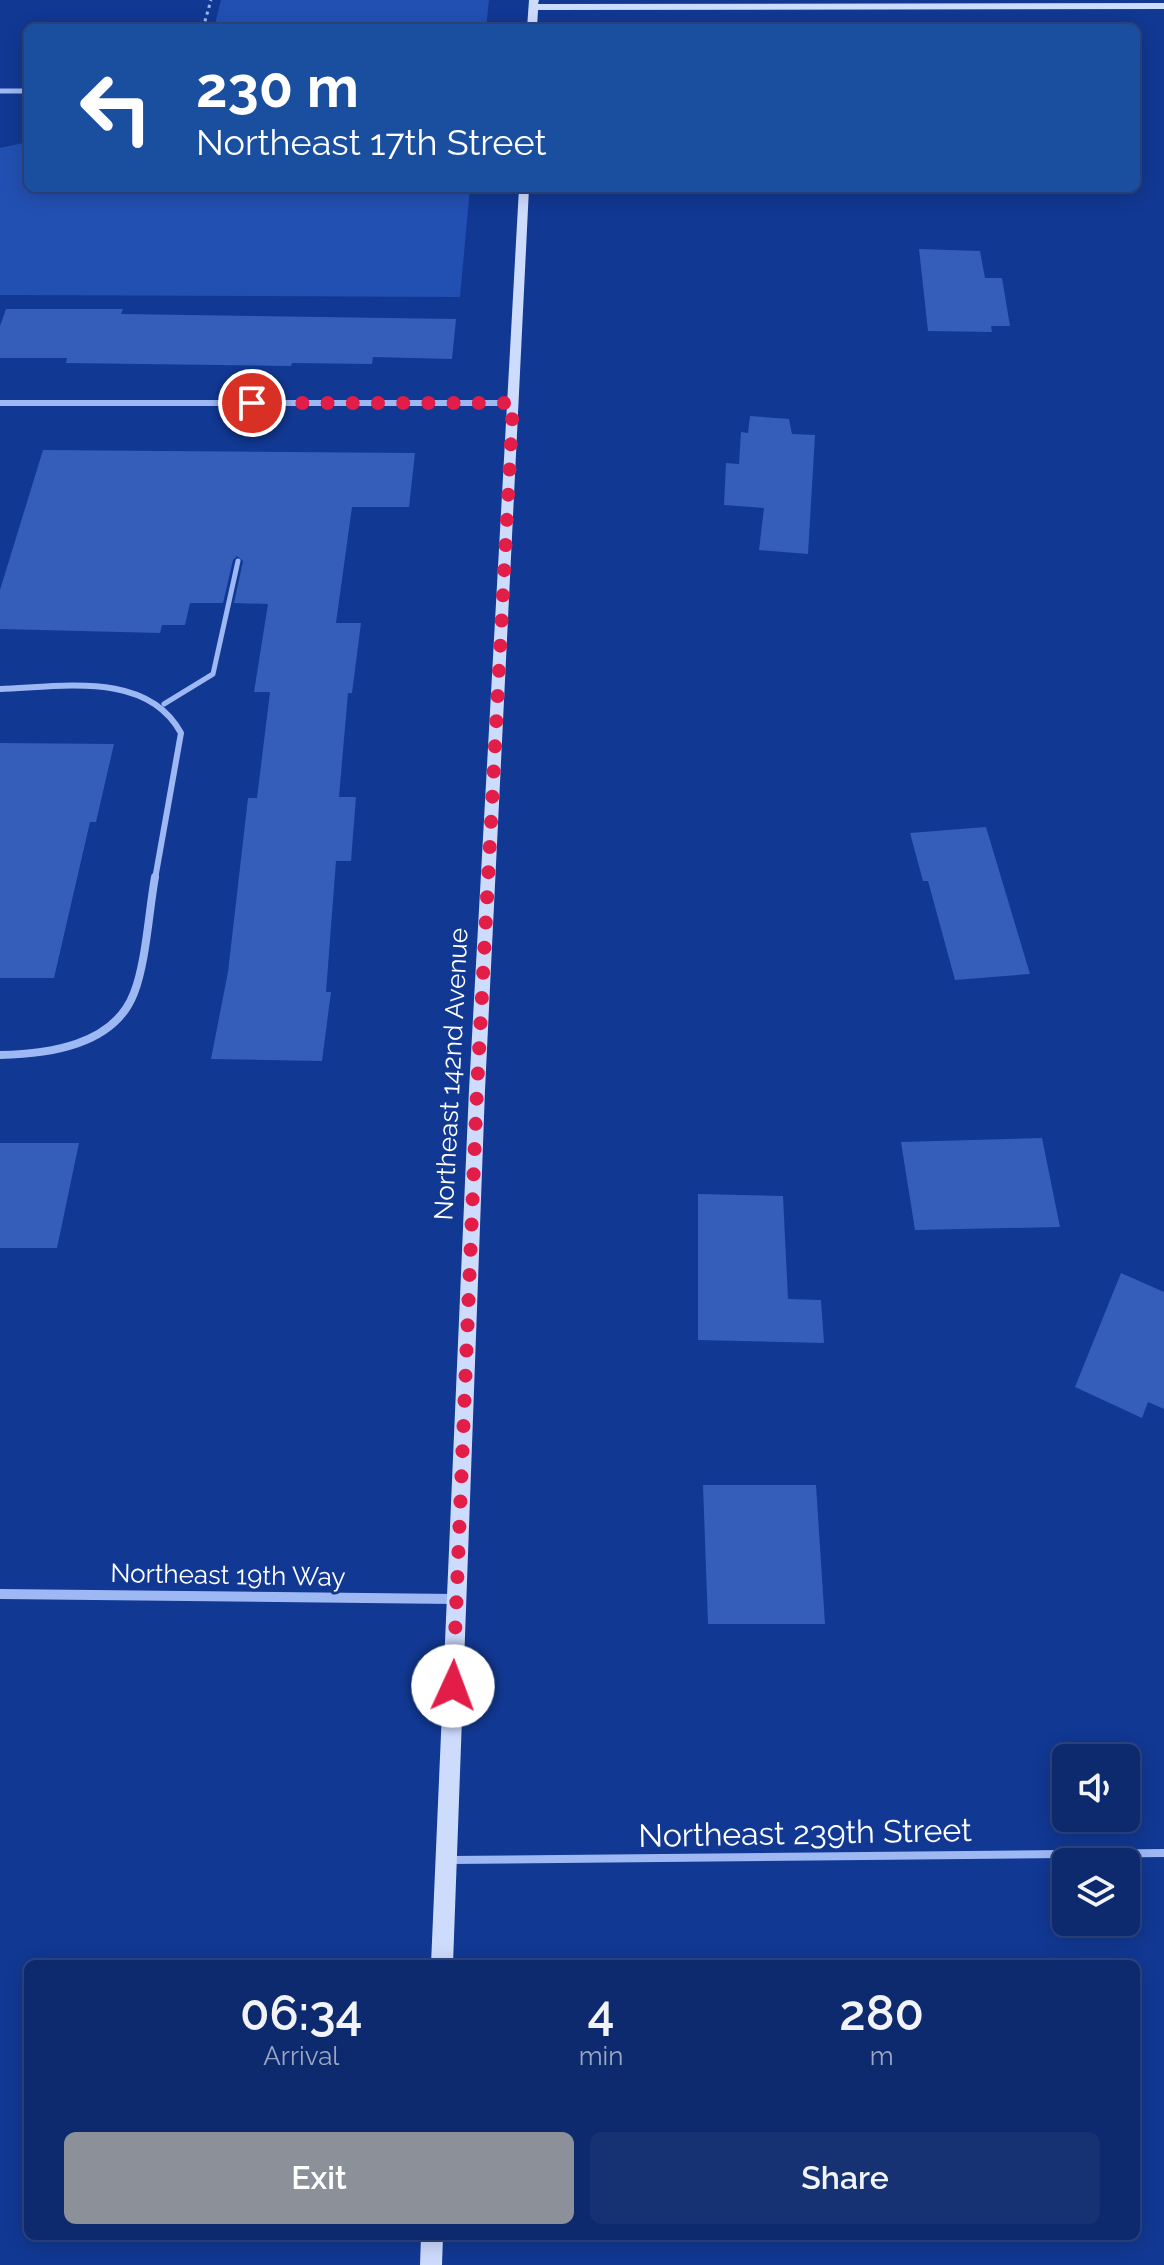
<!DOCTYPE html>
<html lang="en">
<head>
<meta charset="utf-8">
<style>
	:root { --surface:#0d2a6e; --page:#163273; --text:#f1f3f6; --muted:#9aa7c2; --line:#2d4681; --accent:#8c9099 }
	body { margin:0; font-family:Raleway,sans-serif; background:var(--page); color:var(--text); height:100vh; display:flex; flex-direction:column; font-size:30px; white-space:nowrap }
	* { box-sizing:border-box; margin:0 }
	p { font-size:26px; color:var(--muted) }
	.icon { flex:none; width:44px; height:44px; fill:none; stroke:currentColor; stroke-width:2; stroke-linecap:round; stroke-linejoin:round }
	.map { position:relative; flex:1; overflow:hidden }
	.side { position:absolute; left:24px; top:1960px; width:1116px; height:280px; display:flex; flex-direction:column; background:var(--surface); border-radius:12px; box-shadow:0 4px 20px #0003,0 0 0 2px var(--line) }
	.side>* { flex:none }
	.top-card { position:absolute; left:24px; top:24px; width:1116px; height:168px; border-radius:12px; box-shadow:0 4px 20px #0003,0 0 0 2px var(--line); background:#1a4fa0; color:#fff; overflow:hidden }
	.controls { position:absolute; left:1052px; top:1744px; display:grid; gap:16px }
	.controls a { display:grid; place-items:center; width:88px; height:88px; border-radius:12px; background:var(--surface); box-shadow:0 4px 20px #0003,0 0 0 2px var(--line); font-size:40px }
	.pin { position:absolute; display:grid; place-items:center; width:68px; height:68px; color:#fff; margin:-34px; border:4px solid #fff; border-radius:50%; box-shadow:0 2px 8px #0007 }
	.me { position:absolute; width:88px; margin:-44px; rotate:2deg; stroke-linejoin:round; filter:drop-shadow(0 0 6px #0008) }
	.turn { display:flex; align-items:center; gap:28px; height:168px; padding:0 40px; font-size:36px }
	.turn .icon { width:104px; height:104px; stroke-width:2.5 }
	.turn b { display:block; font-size:56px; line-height:68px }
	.eta { display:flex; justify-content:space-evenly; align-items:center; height:136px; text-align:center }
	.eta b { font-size:48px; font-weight:600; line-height:56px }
	.action { display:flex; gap:16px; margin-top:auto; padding:16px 40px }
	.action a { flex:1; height:92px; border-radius:12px; background:var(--accent); color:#fff; font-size:32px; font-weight:600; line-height:92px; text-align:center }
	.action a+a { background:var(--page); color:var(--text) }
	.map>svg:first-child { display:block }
	.green { fill:#2250b2 }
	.building { fill:#345eba }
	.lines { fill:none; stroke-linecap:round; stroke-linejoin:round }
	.path { stroke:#9db8f3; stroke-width:3; stroke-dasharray:3 4; stroke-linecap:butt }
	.lane-far1 { stroke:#9db8f3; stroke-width:5 }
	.lane { stroke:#9db8f3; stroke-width:8 }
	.street-far3 { stroke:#9db8f3; stroke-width:5 }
	.street-far2 { stroke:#9db8f3; stroke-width:6 }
	.street-far1 { stroke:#9db8f3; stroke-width:8 }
	.street { stroke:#9db8f3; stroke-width:10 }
	.secondary { fill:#cddbfd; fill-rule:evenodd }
	.route { stroke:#e11d48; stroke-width:14; stroke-dasharray:0 25.2 }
	.labels { text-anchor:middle; stroke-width:6; stroke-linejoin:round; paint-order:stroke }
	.street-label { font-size:26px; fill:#fff; stroke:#113893 }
	.near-street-label { font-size:32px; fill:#fff; stroke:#113893 }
</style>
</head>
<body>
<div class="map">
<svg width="1164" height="2265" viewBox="0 0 1164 2265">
	<rect width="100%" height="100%" fill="#113893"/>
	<path class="green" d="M221 0H489L486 28H214Z
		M28 142V188H470L460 297 0 295V148Z"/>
	<path class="building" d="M919 249 980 251 985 278H1002L1010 326H991L992 332 928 331Z
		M6 309H123L121 314 456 319 452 359 373 357 372 364 292 363 291 366 66 363 67 358H0V326Z
		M750 416 789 419 792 434 815 435 808 554 759 550 764 508 724 505 726 463 739 464 741 432 748 433Z
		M43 450 415 453 409 507H352L336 623H361L352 693H348L339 797H356L351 861H336L326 992H331L322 1061 211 1059 228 972 248 798H257L270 692H254L268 604 234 603 243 561 237 556 233 560 223 603H190L185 625H162L160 633 0 629V590Z
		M0 743 114 744 96 822H90L54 978H0Z
		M986 827 1030 974 955 980 928 881H923L910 833Z
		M1042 1138 1060 1227 915 1230 901 1142Z
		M0 1143H79L57 1248H0Z
		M698 1194 783 1196 788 1299 821 1300 824 1343 698 1340Z
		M1121 1273 1164 1292V1409L1148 1402 1142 1418 1075 1387Z
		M703 1485H816L825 1624H708Z"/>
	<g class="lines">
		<path class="path" d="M203 28 211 0"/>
		<path class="lane-far1" d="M164 704 213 674 238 561"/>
		<path class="lane" d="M449 1860 1164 1853"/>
		<path class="street-far3" d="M0 91H28"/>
		<path class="street-far2" d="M0 403H513
			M0 689C60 687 147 670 181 733L155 879"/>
		<path class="street-far1" d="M0 1055C47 1054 114 1046 134 993 146 963 149 910 155 877"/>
		<path class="street" d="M0 1594 455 1599"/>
		<path class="secondary" d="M529 0H539L538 4 1164 3V9L538 10 537 28H527Z
			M519 188H529L485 1090 453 1964H431L469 1090Z
			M421 2236H443L442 2265H420Z"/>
	</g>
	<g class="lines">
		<path class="route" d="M252 403H513L477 1090 453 1686"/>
	</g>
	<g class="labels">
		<g class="street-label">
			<text transform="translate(451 1074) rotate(-87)" y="9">Northeast 142nd Avenue</text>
			<text transform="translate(228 1575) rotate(1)" y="9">Northeast 19th Way</text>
		</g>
		<g class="near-street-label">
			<text transform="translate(805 1833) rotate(-1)" y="11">Northeast 239th Street</text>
		</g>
	</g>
</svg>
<div class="controls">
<a><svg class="icon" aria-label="sound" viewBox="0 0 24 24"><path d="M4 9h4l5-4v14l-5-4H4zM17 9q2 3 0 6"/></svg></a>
<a><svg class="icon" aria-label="layers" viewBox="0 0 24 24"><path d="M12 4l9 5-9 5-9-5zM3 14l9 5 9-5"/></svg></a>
</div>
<div class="pin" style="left:252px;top:403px;background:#d93025"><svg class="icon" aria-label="arrive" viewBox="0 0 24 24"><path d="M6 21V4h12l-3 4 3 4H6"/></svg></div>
<svg class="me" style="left:453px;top:1686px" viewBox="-20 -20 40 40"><circle r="19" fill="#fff"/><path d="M0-13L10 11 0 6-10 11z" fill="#e11d48"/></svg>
<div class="top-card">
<div class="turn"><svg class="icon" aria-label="left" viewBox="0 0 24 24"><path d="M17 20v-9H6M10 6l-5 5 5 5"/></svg><div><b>230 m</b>Northeast 17th Street</div></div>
</div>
<section class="side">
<div class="eta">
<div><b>06:34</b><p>Arrival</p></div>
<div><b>4</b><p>min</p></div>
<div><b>280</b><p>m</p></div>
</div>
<div class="action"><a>Exit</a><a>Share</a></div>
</section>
</div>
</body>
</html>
